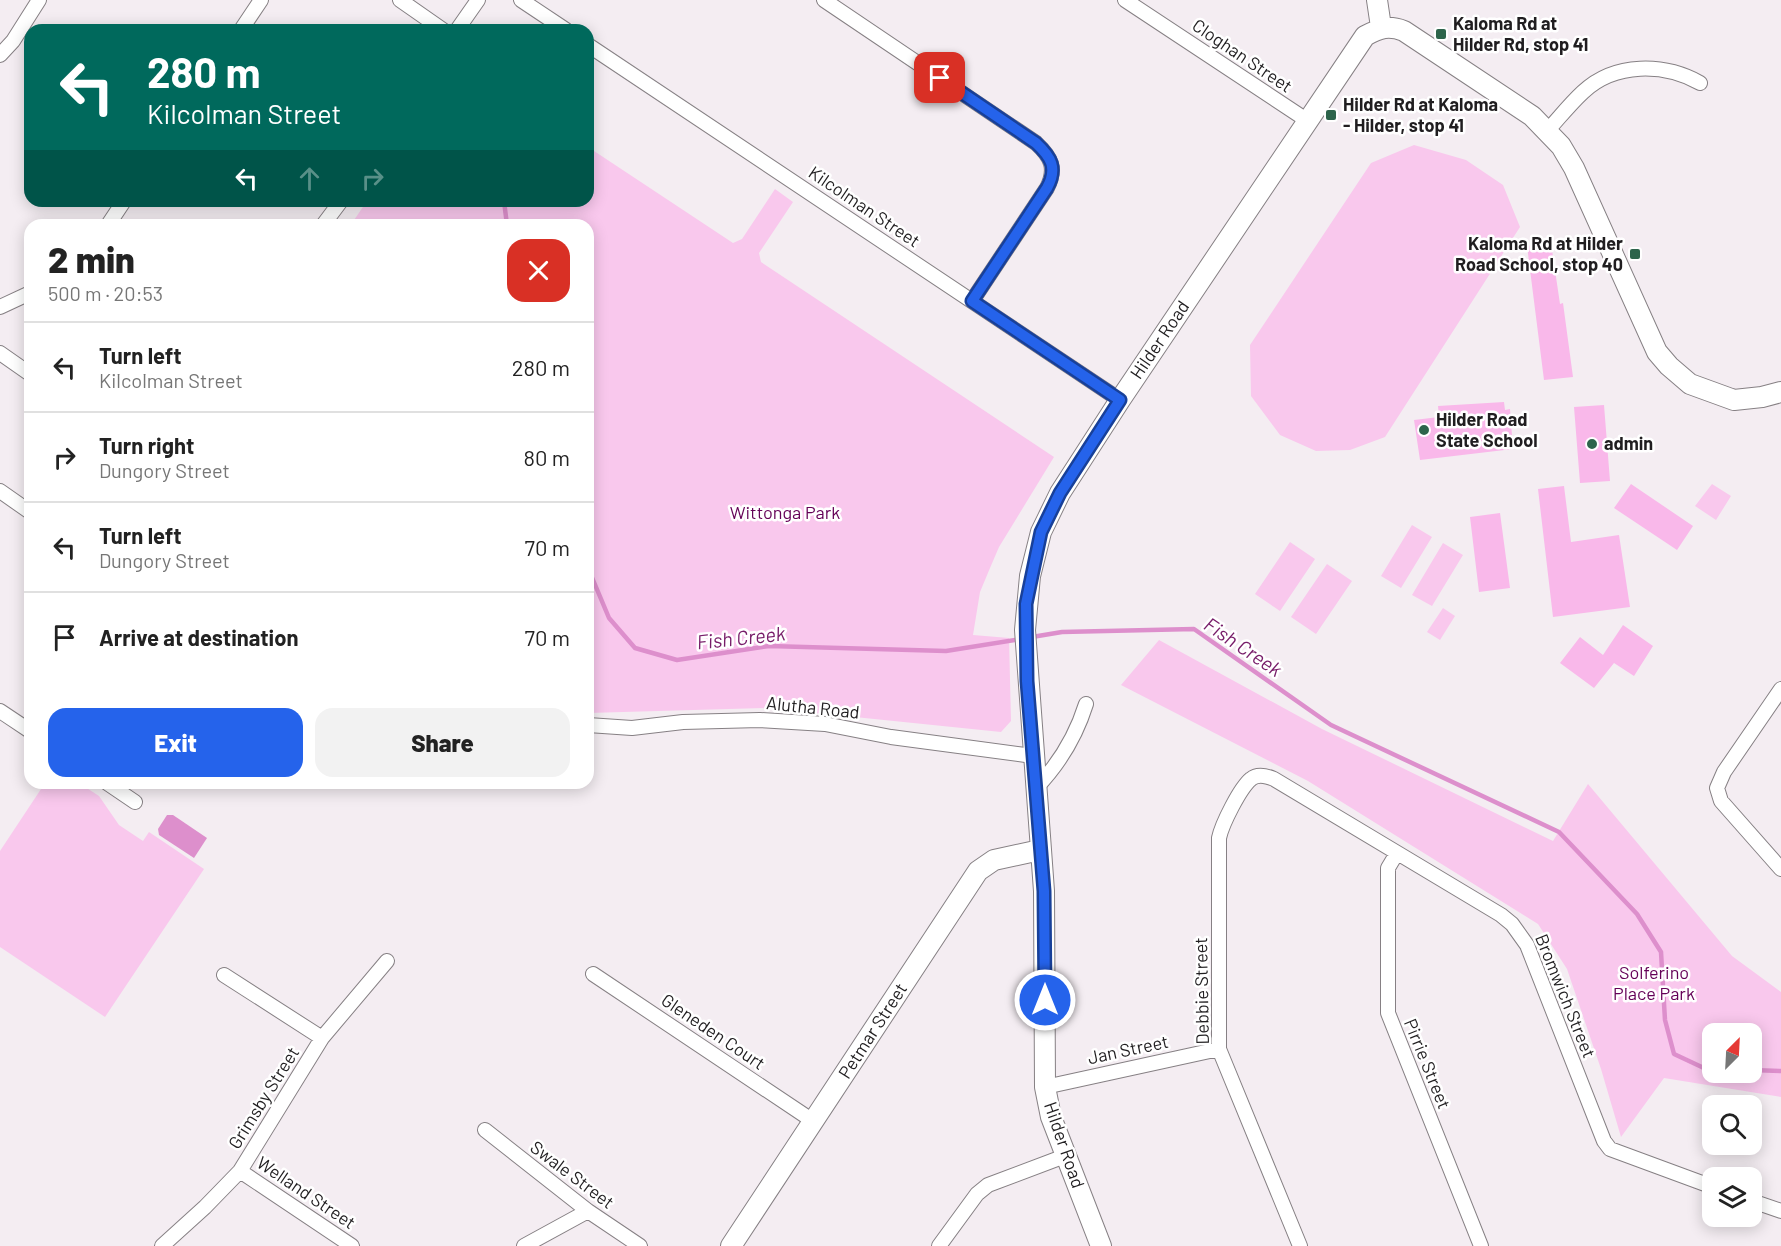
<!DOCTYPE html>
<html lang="en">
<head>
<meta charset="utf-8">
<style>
	:root { --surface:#fff; --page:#f2f2f2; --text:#222; --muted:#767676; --line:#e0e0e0; --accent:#2563eb }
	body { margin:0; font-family:Barlow,sans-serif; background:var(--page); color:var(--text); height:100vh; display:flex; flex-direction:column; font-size:22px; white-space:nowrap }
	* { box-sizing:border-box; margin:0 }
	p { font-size:20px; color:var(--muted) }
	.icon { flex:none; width:33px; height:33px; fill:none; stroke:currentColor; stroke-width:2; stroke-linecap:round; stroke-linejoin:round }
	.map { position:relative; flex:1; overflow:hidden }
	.side { position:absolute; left:24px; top:219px; width:570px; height:570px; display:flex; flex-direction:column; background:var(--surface); border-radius:18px; box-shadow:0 3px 15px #0003 }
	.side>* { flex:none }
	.guide { position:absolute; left:24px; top:24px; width:570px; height:183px; border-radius:18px; box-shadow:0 3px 15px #0003; background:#00695c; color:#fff; overflow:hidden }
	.needle { width:39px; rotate:24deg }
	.controls { position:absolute; left:1702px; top:1023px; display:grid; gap:12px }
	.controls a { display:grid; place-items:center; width:60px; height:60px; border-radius:12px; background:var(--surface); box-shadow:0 3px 15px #0003; font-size:30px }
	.pin { position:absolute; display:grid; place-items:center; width:51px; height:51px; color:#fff; margin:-26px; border-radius:12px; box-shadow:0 3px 9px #0006 }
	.me { position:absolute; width:66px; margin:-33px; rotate:0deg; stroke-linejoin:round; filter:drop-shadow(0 0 4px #0008) }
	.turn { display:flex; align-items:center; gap:21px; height:126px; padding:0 24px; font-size:27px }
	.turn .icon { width:78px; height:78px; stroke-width:2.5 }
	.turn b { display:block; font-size:42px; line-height:51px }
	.lanes { display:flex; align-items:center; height:57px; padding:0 24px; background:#0003; justify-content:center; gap:30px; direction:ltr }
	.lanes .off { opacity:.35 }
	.round { display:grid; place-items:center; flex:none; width:63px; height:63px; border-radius:18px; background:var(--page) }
	.head { display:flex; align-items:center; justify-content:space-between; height:102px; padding:0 24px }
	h1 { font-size:36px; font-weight:800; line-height:45px }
	.cta { display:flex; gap:12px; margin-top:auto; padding:12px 24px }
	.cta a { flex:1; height:69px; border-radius:18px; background:var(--accent); color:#fff; font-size:24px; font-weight:800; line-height:69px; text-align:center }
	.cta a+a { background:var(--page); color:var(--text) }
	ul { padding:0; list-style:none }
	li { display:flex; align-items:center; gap:18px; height:90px; padding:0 24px; border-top:2px solid var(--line) }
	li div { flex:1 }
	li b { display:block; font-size:22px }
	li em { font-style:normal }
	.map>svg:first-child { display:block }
	.green { fill:#f9c8ed; fill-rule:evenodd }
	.water { fill:#dd8fcc }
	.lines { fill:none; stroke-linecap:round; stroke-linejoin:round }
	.stream { stroke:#dd8fcc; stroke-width:4.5 }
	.building { fill:#f9b8ea }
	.street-casing { stroke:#868084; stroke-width:16 }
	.secondary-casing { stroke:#868084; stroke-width:22 }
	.street { stroke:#fff; stroke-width:14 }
	.secondary { stroke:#fff; stroke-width:20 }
	.route-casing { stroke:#184099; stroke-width:15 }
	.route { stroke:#2563eb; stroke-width:10 }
	.poi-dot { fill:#2d644b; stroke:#fff; stroke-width:2 }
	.labels { text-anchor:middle; stroke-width:5; stroke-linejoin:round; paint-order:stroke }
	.poi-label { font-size:18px; font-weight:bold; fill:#201e20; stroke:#fff; text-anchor:start }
	.street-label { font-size:18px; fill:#201e20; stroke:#fff }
	.park-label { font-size:18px; fill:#640157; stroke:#fff }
	.water-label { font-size:20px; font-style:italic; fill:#771c69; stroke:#fff }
</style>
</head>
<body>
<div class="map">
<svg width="1781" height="1246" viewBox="0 0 1781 1246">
	<rect width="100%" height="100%" fill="#f4edf2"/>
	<path class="green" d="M1414 145 1466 160 1503 185 1520 227 1385 437 1350 450 1316 451 1280 435 1251 396 1250 345 1371 163Z
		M588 147 733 243 742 239 775 189 793 202 759 253 761 262 1054 457 999 547 990 568 980 592 973 635 1009 638 1011 721 1001 732 767 708 588 713V225H356L352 223 367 201H588Z
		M1712 484 1731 496 1716 520 1695 506Z
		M1412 525 1432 537 1401 588 1381 576Z
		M1290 542 1315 559 1280 611 1255 594Z
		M1443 543 1463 555 1432 606 1412 595Z
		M1327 564 1352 581 1316 634 1291 617Z
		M1443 608 1455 616 1440 640 1427 632Z
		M1159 640 1322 729 1553 841 1588 784 1732 956 1781 992V1097L1664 1078 1621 1137 1601 1069 1567 969 1538 924 1308 781 1121 685ZM1713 1034H1752V1072H1713Z
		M45 783H79L99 796 119 825 143 841 149 832 204 869 105 1017 0 947V851Z"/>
	<path class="water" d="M167 815H173L207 838 194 858 159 835 158 829Z"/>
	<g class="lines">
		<path class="stream" d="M504 201 507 225
			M588 568 609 618 635 648 677 660 769 646 946 651 1021 639
			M1032 637 1062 632 1194 629 1331 725 1559 832 1637 914 1661 952 1665 1020 1674 1054 1706 1069H1713
			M1752 1070 1781 1071"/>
	</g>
	<path class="building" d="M1551 243 1560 304 1563 303 1573 377 1544 380 1527 246Z
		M1504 402 1505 410 1510 409 1513 449 1420 460 1414 420 1439 417 1438 406Z
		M1604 405 1610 481 1580 483 1574 407Z
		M1631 484 1693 526 1677 550 1614 508Z
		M1564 486 1571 542 1619 535 1630 607 1553 617 1538 489Z
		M1500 513 1510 588 1479 592 1470 517Z
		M1623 625 1653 646 1634 676 1614 663 1594 688 1560 663 1580 637 1603 655Z"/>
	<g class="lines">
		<g class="street-casing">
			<path id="street" d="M400 0 443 30
				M521 0 566 30
				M824 0 1036 143C1051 157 1057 168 1047 188L972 301
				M1125 0 1308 121
				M241 30 261 0
				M457 30 478 0
				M588 45 1120 400
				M0 55 13 41 39 0
				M1548 130C1559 118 1570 104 1583 92 1615 62 1664 63 1700 83
				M108 225 124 201
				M323 225 341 201
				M0 307 30 293
				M0 353 30 374
				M0 491 30 512
				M1781 689 1724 772 1717 788 1721 801 1781 869
				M0 711 30 731
				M588 725 632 728 683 722 760 720 825 724 891 737 1033 756
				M107 783 135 802
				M1036 788C1059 764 1076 736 1086 704
				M1397 853 1388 868V1013L1481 1246
				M593 974 813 1121
				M224 975 322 1038
				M1045 1087 1219 1049
				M485 1130 588 1211 640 1246
				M240 1171 352 1246
				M1752 1201 1781 1211
				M162 1246 205 1207 240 1171 322 1038 387 961
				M524 1246 588 1211
				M939 1246 977 1194 988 1185 1065 1156
				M1300 1246 1219 1049V838C1222 824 1240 788 1251 779 1258 773 1267 776 1274 779L1501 915 1512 924 1527 945 1604 1141 1610 1149 1713 1187"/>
		</g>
		<g class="secondary-casing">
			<path id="secondary" d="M1377 0 1381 27
				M731 1246 978 871 994 860 1040 850
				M1101 1246 1051 1117 1045 1087 1044 891 1025 630 1030 576 1041 532 1060 493 1120 400 1365 36C1380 28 1388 25 1404 31L1532 116 1561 146 1574 168 1657 352 1669 366 1690 384 1734 400 1762 397 1781 392"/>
		</g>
		<use href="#street" class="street"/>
		<use href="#secondary" class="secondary"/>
	</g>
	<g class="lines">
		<g class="route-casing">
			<path id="route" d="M940 78 1036 143C1051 157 1058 168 1047 188L972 301 1120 400 1060 493 1041 532 1026 604 1027 681 1044 891 1045 1000"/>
		</g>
		<use href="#route" class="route"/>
	</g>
	<g class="poi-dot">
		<rect x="1435" y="28" width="12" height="12" rx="3"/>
		<rect x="1325" y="109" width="12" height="12" rx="3"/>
		<rect x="1629" y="248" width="12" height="12" rx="3"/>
		<circle cx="1424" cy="430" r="6"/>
		<circle cx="1592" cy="444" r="6"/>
	</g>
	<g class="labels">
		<g class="poi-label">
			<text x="1453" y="30">Kaloma Rd at<tspan x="1453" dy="21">Hilder Rd, stop 41</tspan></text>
			<text x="1343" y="111">Hilder Rd at Kaloma<tspan x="1343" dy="21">- Hilder, stop 41</tspan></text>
			<text x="1623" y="250" text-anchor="end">Kaloma Rd at Hilder<tspan x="1623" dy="21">Road School, stop 40</tspan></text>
			<text x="1436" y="426">Hilder Road<tspan x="1436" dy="21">State School</tspan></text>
			<text x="1604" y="450">admin</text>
		</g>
		<g class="street-label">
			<text transform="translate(1242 56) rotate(34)" y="6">Cloghan Street</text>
			<text transform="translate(864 207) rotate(34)" y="6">Kilcolman Street</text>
			<text transform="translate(1160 340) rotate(-56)" y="6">Hilder Road</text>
			<text transform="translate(813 708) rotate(6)" y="6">Alutha Road</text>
			<text transform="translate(1202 991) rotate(-91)" y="6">Debbie Street</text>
			<text transform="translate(1565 996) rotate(68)" y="6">Bromwich Street</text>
			<text transform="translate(873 1031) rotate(-57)" y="6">Petmar Street</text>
			<text transform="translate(713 1032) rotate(34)" y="6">Gleneden Court</text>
			<text transform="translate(1128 1050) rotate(-12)" y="6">Jan Street</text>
			<text transform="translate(1427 1064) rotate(68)" y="6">Pirrie Street</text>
			<text transform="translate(264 1098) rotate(-58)" y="6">Grimsby Street</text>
			<text transform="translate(1064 1145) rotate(71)" y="6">Hilder Road</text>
			<text transform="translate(572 1175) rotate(37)" y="6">Swale Street</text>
			<text transform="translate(306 1193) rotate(34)" y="6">Welland Street</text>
		</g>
		<g class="park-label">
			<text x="785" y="519">Wittonga Park</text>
			<text x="1654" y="979">Solferino<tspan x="1654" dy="21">Place Park</tspan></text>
		</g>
		<g class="water-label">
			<text transform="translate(741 638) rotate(-6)" y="7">Fish Creek</text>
			<text transform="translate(1243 647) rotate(34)" y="7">Fish Creek</text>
		</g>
	</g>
</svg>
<div class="controls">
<a><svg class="needle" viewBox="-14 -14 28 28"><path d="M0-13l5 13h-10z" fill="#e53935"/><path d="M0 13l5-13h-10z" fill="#767676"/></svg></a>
<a><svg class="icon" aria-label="search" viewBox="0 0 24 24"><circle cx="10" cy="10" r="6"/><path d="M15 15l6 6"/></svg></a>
<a><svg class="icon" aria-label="layers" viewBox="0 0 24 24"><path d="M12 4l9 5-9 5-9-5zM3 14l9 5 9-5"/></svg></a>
</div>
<div class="pin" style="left:940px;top:78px;background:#d93025"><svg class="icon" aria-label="arrive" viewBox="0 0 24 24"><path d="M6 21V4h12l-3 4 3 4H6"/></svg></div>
<svg class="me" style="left:1045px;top:1000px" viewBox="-20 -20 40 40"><circle r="17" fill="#2563eb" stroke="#fff" stroke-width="3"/><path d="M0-11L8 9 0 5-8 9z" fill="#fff"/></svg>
<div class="guide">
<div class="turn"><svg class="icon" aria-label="left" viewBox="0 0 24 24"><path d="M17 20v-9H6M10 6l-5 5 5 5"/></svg><div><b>280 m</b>Kilcolman Street</div></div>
<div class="lanes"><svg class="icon" aria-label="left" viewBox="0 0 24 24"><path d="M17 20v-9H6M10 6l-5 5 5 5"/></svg><svg class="icon off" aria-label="ahead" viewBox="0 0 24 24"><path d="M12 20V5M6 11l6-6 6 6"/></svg><svg class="icon off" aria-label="right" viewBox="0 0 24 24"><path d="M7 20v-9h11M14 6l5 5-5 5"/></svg></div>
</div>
<section class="side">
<div class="head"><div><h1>2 min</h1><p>500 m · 20:53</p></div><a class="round" style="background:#d93025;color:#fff"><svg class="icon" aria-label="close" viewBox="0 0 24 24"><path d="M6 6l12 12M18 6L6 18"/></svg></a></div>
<ul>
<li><svg class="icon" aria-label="left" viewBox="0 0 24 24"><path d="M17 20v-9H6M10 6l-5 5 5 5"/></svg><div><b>Turn left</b><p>Kilcolman Street</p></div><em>280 m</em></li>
<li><svg class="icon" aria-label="right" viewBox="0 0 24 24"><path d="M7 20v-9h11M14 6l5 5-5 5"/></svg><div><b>Turn right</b><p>Dungory Street</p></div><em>80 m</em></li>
<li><svg class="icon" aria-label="left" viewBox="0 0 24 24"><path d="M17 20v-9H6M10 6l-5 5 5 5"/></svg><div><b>Turn left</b><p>Dungory Street</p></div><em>70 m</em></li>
<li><svg class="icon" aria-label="arrive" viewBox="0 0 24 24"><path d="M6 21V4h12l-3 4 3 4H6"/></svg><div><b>Arrive at destination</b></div><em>70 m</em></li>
</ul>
<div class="cta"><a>Exit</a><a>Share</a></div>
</section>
</div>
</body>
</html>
